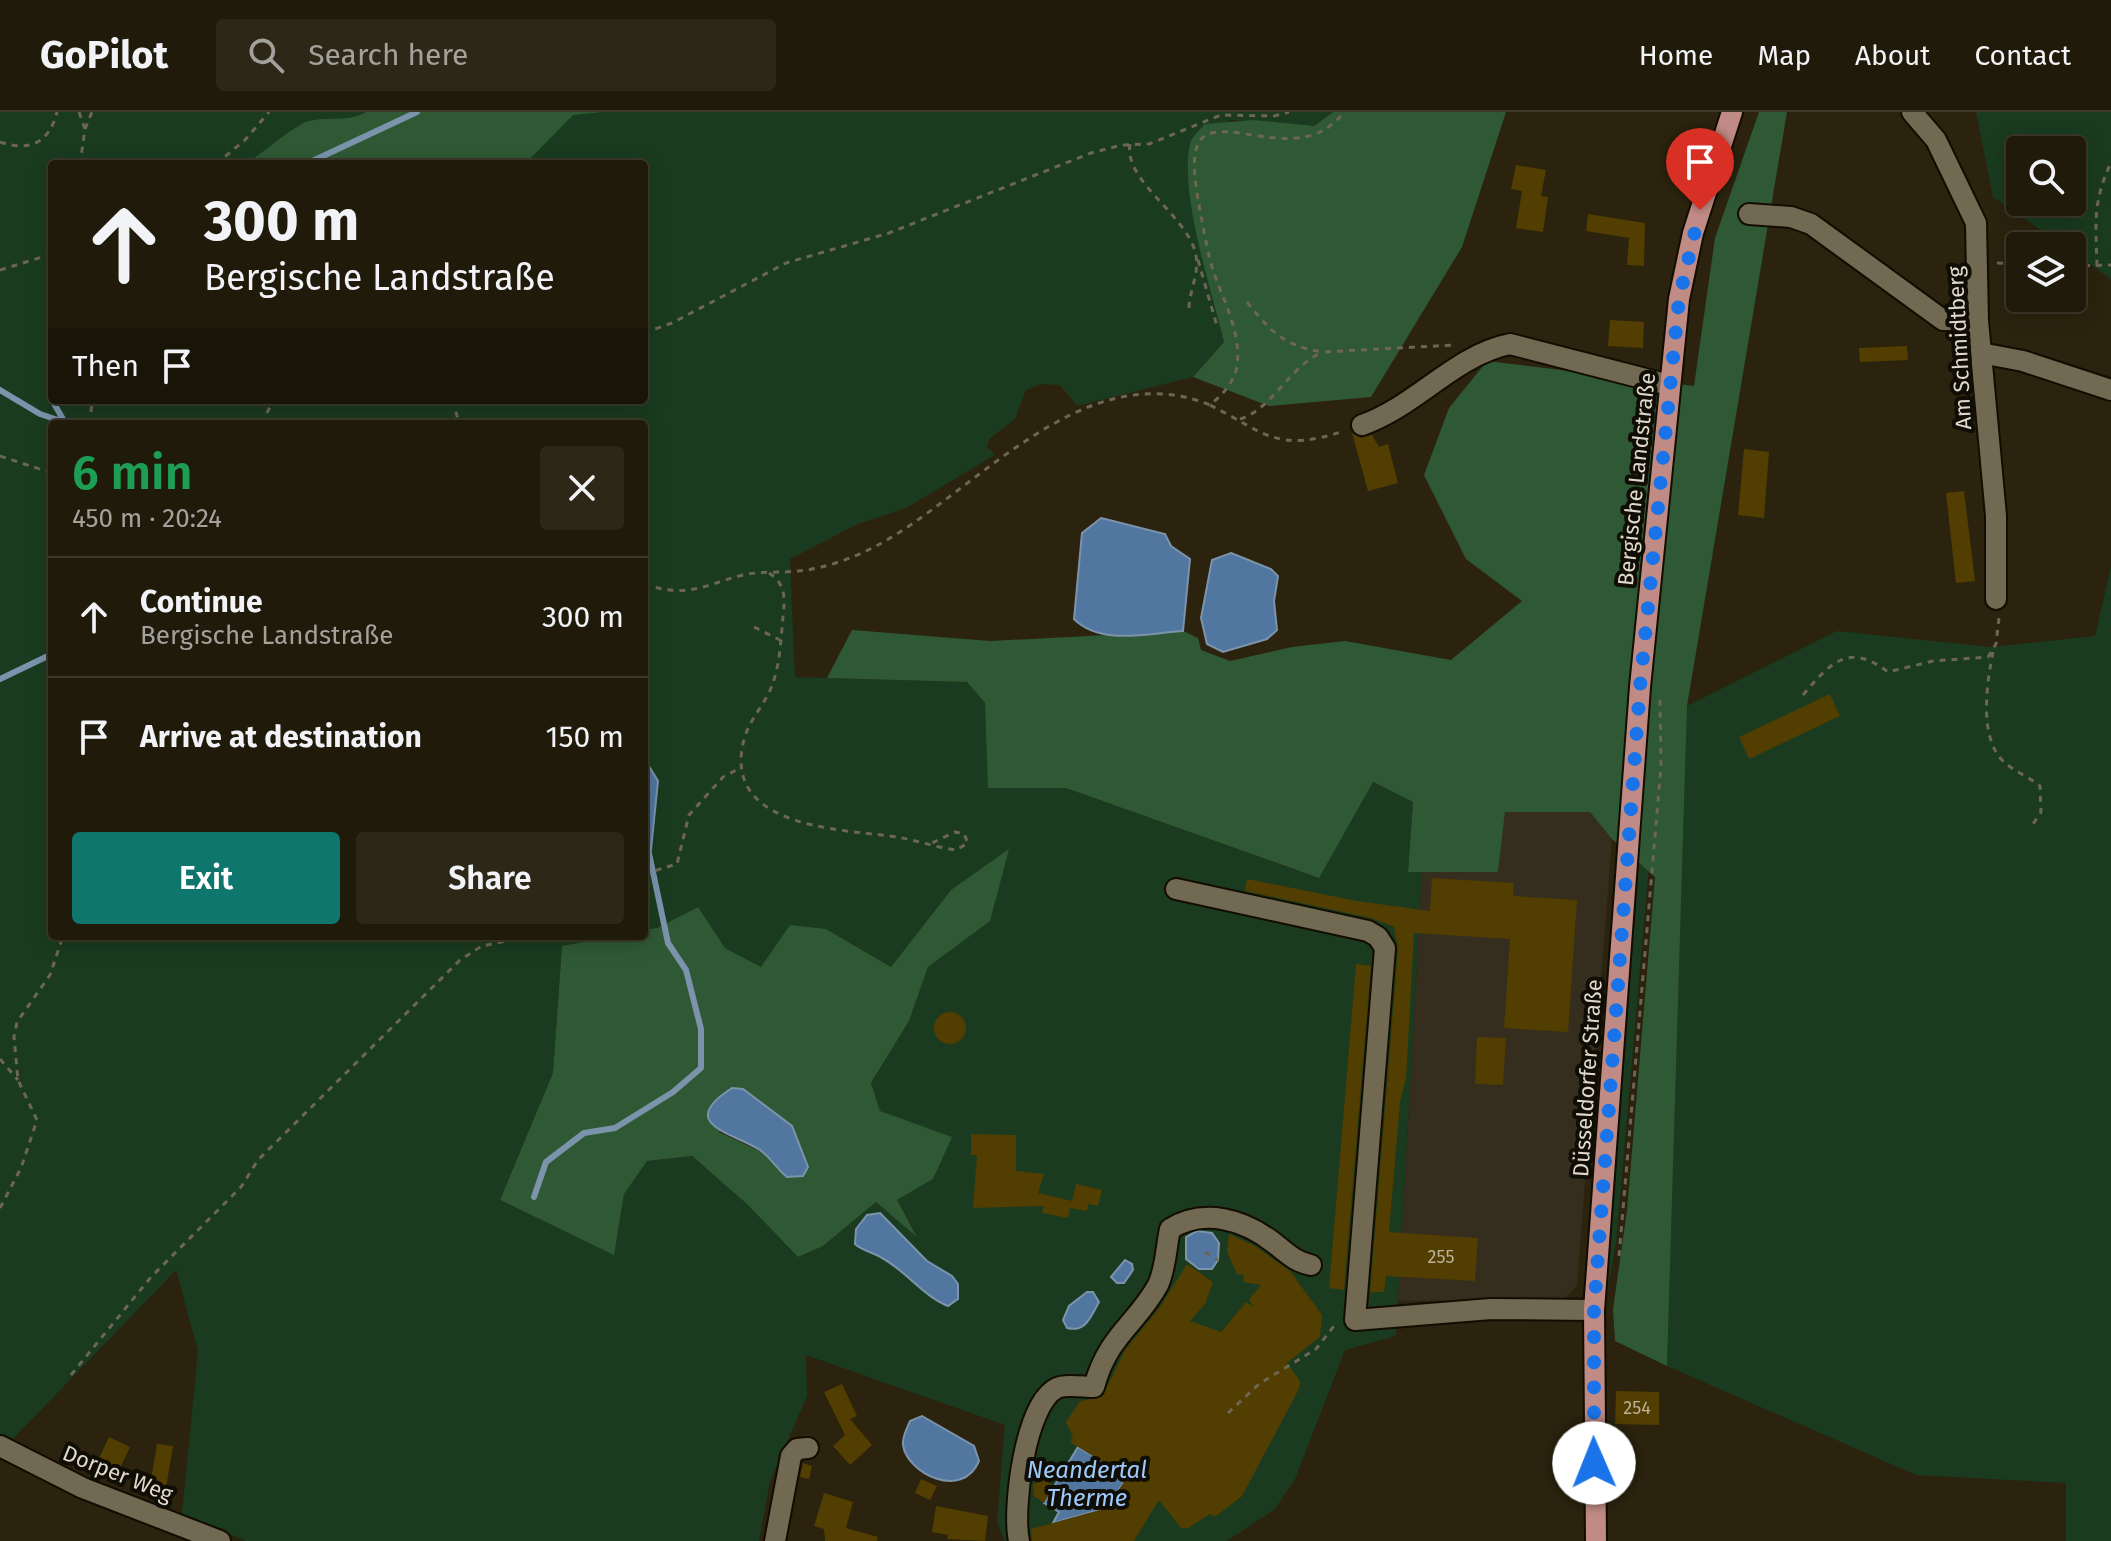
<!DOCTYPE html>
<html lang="en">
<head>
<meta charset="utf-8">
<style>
	:root { --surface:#201a0a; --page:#2d2718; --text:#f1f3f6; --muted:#a2a19c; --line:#3d382b; --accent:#0f766e }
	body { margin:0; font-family:"Fira Sans",sans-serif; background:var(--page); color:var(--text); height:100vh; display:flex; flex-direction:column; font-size:30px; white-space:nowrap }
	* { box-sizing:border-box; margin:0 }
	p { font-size:26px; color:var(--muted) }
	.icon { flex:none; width:44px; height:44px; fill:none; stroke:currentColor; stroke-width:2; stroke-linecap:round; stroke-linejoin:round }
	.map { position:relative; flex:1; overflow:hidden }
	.details { position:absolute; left:48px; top:308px; width:600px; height:520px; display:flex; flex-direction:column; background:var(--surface); border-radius:8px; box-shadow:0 4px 20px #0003,0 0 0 2px var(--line) }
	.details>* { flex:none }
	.banner { position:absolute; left:48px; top:48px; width:600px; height:244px; border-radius:8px; box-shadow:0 4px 20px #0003,0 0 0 2px var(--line); background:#201a0a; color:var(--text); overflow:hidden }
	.buttons { position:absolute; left:2006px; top:24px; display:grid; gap:16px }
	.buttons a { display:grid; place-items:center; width:80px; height:80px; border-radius:8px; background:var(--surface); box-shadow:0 4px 20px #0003,0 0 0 2px var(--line); font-size:40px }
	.pin { position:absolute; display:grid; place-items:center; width:68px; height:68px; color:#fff; margin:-82px -34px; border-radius:50% 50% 50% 0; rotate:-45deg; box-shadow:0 0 8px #0007 }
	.pin .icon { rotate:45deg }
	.me { position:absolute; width:88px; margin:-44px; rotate:359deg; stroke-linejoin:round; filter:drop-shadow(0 0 6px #0008) }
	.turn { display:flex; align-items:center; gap:28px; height:168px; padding:0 24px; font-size:36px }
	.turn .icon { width:104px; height:104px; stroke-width:2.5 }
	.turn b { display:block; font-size:56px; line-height:68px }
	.then { display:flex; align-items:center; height:76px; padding:0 24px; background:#0003; gap:16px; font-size:30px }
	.round { display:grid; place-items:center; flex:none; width:84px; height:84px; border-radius:8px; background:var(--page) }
	.summary { display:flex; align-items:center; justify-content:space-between; height:136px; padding:0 24px }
	h1 { font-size:48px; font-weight:600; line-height:60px; color:#1e9e55 }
	.cta { display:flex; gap:16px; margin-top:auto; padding:16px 24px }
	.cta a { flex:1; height:92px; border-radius:8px; background:var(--accent); color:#fff; font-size:32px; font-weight:600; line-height:92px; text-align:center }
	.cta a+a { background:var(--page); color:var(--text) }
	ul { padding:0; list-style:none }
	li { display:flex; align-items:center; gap:24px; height:120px; padding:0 24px; border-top:2px solid var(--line) }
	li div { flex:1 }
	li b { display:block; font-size:30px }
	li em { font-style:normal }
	header { display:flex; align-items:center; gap:48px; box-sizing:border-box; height:112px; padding:0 40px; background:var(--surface); border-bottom:2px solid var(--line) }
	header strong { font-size:38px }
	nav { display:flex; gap:44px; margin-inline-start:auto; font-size:28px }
	.search { width:560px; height:72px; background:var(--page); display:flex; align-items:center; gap:20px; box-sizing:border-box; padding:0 28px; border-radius:8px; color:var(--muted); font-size:30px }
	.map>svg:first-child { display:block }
	.commercial { fill:#352e1e }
	.green { fill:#1a3b1f; fill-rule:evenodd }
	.forest { fill:#2f5934; fill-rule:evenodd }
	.water { fill:#51769f; stroke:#7b94ac; stroke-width:2 }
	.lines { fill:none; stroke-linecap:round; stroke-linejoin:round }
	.stream { stroke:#7b94ac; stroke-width:6 }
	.building { fill:#513e00 }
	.minor-casing { stroke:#130c00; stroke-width:24 }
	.major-casing { stroke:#130c00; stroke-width:24 }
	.path { stroke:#6d6654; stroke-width:3; stroke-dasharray:6 6; stroke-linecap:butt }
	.minor { stroke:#726952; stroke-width:20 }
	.major { stroke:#c08b84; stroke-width:20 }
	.route { stroke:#1a73e8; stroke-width:14; stroke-dasharray:0 25.2 }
	.labels { text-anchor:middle; stroke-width:8; stroke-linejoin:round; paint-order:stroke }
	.number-label { font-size:18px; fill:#bbb299 }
	.street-label { font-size:22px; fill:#ded9cc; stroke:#100d05 }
	.water-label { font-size:24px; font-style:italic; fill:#9dcafc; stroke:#100d05 }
</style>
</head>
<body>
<header>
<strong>GoPilot</strong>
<div class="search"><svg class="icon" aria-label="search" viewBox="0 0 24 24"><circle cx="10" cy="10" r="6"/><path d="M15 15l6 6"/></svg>Search here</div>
<nav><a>Home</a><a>Map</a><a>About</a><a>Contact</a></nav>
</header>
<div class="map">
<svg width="2111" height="1429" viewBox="0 0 2111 1429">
	<rect width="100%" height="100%" fill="#2b230e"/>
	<path class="commercial" d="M1505 700H1590L1612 727 1577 1173 1564 1187 1398 1189 1422 760H1498Z"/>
	<path class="green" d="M0 0H1333L1314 14 1230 8 1188 61 1200 129 1224 230 1193 265 1077 294 1060 273 1041 272 1026 278 1015 307 989 327 987 335 995 343 906 396 858 412 790 447 795 565 967 570 985 591 989 676H1066L1318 766 1372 670 1413 690 1408 760H1422L1396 1224 1345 1238 1295 1367 1275 1397 1227 1429H1005L997 1410 1005 1313 806 1243 807 1284 770 1370 759 1429H246L182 1402 198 1239 176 1158 11 1329 0 1321ZM52 52H644V288H52ZM52 312H644V818L657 816 698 795 725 836 761 855 826 817 891 855 951 778 990 809 928 855 909 909 871 972 880 999 933 1067 897 1088 916 1122 876 1090 823 1134 798 1145 748 1093 692 1044 647 1049 624 1082 614 1142 500 1088 553 961 562 834 614 824H52Z
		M1976 0H2111V167L2072 140V134H2064L1993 85ZM2020 38H2072V90H2020Z
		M2111 455V1429H2066V1371L1916 1363 1667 1254 1687 594 1837 519 1991 535 2095 524Z
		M1659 640 1616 1132 1607 1179 1647 645Z"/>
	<path class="forest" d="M366 0H602L573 3 525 52H245C261 43 297 11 309 9 329 4 348 11 366 0Z
		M1333 0H1506L1462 135 1371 285 1269 294 1193 265 1224 230C1212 179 1179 82 1190 32 1192 24 1200 18 1205 12L1254 8 1314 14Z
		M1759 0H1787L1687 594 1667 1254 1615 1229 1613 1197 1627 1099 1655 765 1612 727 1590 700H1505L1498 760H1408L1413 690 1373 670 1319 766 1066 676H988L985 591 967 570 827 566 852 518 990 529 1183 519 1198 526 1201 538 1230 549 1292 535 1345 529 1451 548 1522 489 1466 447 1424 363 1449 296 1487 249 1694 274 1715 126Z
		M1009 737 990 809 928 855 909 909 871 971 880 999 952 1025 933 1067 897 1088 917 1125 876 1090 823 1134 798 1145 748 1093 692 1044 647 1049 624 1082 614 1143 500 1088 553 961 562 834 614 824H644V818L657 816 698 795 725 836 761 855 790 813 826 817 891 855 951 778ZM743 977 792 1014 808 1055 778 1058 764 1041 719 1020Z"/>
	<path class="water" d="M1101 406 1165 422 1171 434 1190 447 1183 519C1148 521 1101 534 1074 507L1082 421Z
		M1231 441 1271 457 1278 464 1274 489 1277 518 1267 527 1223 540 1207 532 1201 506 1212 448Z
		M644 646 658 669 651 738 644 733Z
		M732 976 743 977 792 1014 808 1055 803 1064 787 1065C777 1057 770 1045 760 1038 731 1020 676 1012 732 976Z
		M880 1101 927 1149 952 1164 958 1172V1187L948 1194C923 1184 905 1158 882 1146 874 1141 861 1138 855 1132L856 1117 867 1103Z
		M1197 1119 1212 1121 1219 1131 1218 1148 1212 1157H1199L1186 1147V1125Z
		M1125 1148 1132 1152 1133 1158 1124 1171H1117L1111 1165Z
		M1087 1180H1093L1099 1190C1091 1204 1086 1221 1067 1216L1063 1208 1069 1194Z
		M922 1304 974 1334 979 1349C962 1389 907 1361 903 1333 902 1325 907 1316 910 1309Z
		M1078 1335 1127 1365 1107 1396 1053 1411 1059 1400 1044 1391Z"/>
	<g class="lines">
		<path class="stream" d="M306 52 417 0
			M0 278 40 302 64 310
			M52 288 64 309
			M0 567 52 542
			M534 1085 546 1050 584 1021 615 1016 673 980 701 956V917L686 858 668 831 646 727"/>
	</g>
	<path class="building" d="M1516 53 1546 58 1541 84 1548 85 1543 120 1516 116 1522 79 1511 77Z
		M1588 102 1645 111 1644 154 1627 153 1629 126 1586 119Z
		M1610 208 1644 210 1643 236 1608 234Z
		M1907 234 1908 248 1860 250 1859 236Z
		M1352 321 1361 326 1372 323 1379 335 1388 332 1398 371 1368 379Z
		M1744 337 1769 340 1764 406 1738 403Z
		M1964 379 1975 469 1956 471 1946 381Z
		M1830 582 1840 604 1749 647 1739 625Z
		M1432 766 1514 771 1513 784 1577 788 1568 920 1504 916 1510 827 1414 821 1406 966 1400 990 1389 1120 1478 1126 1475 1169 1386 1164 1384 1180H1370L1398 837 1394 815 1371 806 1245 779 1247 767 1357 789 1430 799Z
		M1356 852 1371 854 1344 1178 1329 1176Z
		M934 916a16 16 0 1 1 32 0a16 16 0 1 1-32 0Z
		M1477 925 1506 926 1503 973 1475 972Z
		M971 1022 1016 1023V1059L1044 1062 1038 1081 1072 1089 1076 1072 1102 1078 1098 1094 1088 1092 1087 1099 1070 1096 1068 1106 1042 1101 1044 1094 973 1096 977 1043H971Z
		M1229 1122 1255 1134 1290 1159 1322 1203 1320 1225 1287 1251 1300 1269 1299 1277 1242 1384 1215 1405 1210 1402 1188 1416H1181L1159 1388 1134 1429H1032L1031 1417 1107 1396 1127 1365 1070 1330 1073 1325 1066 1310 1080 1289 1102 1285 1125 1238 1160 1195 1187 1152 1213 1170 1205 1192 1190 1209 1221 1220 1246 1190 1253 1195 1249 1187 1261 1173 1243 1170 1244 1163 1237 1162 1227 1140Z
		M842 1272 857 1304 850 1307 872 1333 850 1353 833 1334 845 1323 824 1280Z
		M1616 1279 1659 1280V1313L1615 1312Z
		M109 1325 130 1335 113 1371 92 1361Z
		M157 1332 173 1334 166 1376 150 1374Z
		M803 1351 812 1354 809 1367 800 1365Z
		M921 1367 937 1374 930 1388 915 1381Z
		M1044 1368 1054 1374 1044 1391 1034 1384 1033 1372Z
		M824 1381 853 1390 846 1416 878 1425 877 1429H825L824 1417 814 1414Z
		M936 1394 988 1404 985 1429 947 1427 948 1423 932 1420Z"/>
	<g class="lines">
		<g class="minor-casing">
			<path id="minor" d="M1912 0 1936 28 1976 111 1978 209 1996 404V487
				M1749 102 1791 105 1811 112 1943 208 1978 209
				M1981 241 2023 249 2111 278
				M1362 313C1415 295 1455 243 1510 232L1669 273
				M1176 777 1368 819 1378 825 1385 836 1355 1208 1491 1197 1594 1198
				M0 1334 83 1376 220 1429
				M775 1429 791 1344 797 1337 808 1336
				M1019 1429C1012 1398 1025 1291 1057 1276 1066 1272 1084 1275 1094 1275 1108 1223 1136 1213 1158 1173 1166 1156 1166 1135 1170 1117 1204 1096 1243 1107 1274 1131 1287 1141 1295 1150 1311 1153"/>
		</g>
		<g class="major-casing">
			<path id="major" d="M1596 1429 1594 1198 1640 575 1679 187 1693 121 1732 0"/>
		</g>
		<path class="path" d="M79 0 85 17 80 52
			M85 17 92 0
			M0 30C30 40 49 31 57 0
			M1130 32C1124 69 1183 100 1195 139 1201 162 1188 179 1189 200
			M216 52 245 28 269 0
			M1198 148 1217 214
			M1997 151 2020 152
			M2072 154 2111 153
			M2097 154C2096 113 2092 90 2111 51
			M0 158 52 142
			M1247 190C1271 220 1284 234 1323 240L1454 233
			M644 221 672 211 786 151 889 121 1091 41 1122 33 1149 32 1221 3 1274 4 1289 0
			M453 288 459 312
			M1210 293C1267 322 1277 341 1344 319
			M1240 307C1274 296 1289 254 1323 240
			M90 312 92 288
			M262 312 273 288
			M0 344 52 361
			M769 461C786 472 785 486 783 504 781 527 780 554 771 576 764 593 751 606 745 624 718 714 835 717 890 724 913 727 934 735 956 738L968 731 964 722 955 720 932 731
			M644 472C688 487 703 473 743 463 761 459 780 461 798 459 824 457 856 445 878 433 979 378 1083 242 1210 293 1223 282 1234 271 1237 254 1242 217 1219 182 1210 148 1205 126 1201 104 1197 82 1195 65 1191 43 1200 28 1225 0 1301 57 1344 0
			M754 515 780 528
			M1993 540C1987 570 1978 626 2004 650 2014 659 2029 665 2040 674L2041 700 2031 715
			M1803 583C1831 550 1849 530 1888 560L1933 549 1988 545 1996 532 1999 506
			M644 762 677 752 689 703 723 665 742 655
			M0 947 18 968
			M0 1096 21 1056 37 1008 18 968 14 925 17 910 50 863 63 824
			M1205 1140 1218 1148
			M1619 1144 1661 654 1660 582
			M71 1263 151 1165 241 1075 258 1048 460 848 482 834 529 824
			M1228 1301 1259 1272 1316 1237 1337 1210"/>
		<use href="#minor" class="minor"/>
		<use href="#major" class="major"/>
	</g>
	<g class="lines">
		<path class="route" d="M1594 1351V1198L1640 575 1679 187 1700 98"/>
	</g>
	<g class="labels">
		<g class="number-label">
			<text x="1441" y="1151">255</text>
			<text x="1637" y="1302">254</text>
		</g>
		<g class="street-label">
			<text transform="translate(1959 236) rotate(-93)" y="8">Am Schmidtberg</text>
			<text transform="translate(1636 367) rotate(-84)" y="8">Bergische Landstraße</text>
			<text transform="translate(1587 966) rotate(-86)" y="8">Düsseldorfer Straße</text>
			<text transform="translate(118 1361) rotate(22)" y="8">Dorper Weg</text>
		</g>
		<g class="water-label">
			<text x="1087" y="1366">Neandertal<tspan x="1087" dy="28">Therme</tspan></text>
		</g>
	</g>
</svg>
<div class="buttons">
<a><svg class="icon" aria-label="search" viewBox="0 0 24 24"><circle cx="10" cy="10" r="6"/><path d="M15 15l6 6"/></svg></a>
<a><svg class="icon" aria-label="layers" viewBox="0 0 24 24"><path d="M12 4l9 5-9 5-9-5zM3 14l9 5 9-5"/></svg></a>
</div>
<div class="pin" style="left:1700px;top:98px;background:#d93025"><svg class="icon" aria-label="arrive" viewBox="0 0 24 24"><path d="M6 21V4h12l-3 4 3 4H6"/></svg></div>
<svg class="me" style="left:1594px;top:1351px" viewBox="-20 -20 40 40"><circle r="19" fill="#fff"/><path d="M0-13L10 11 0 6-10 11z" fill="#1a73e8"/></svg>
<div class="banner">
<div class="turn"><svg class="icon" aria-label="ahead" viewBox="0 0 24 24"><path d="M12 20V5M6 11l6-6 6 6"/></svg><div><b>300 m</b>Bergische Landstraße</div></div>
<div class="then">Then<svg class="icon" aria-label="arrive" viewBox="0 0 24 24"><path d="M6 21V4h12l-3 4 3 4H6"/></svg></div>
</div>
<section class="details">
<div class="summary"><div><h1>6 min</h1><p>450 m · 20:24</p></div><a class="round"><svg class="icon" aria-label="close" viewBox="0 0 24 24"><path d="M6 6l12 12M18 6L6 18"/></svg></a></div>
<ul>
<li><svg class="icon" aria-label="ahead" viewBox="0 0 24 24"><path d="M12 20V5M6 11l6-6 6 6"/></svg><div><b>Continue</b><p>Bergische Landstraße</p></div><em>300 m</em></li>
<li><svg class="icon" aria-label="arrive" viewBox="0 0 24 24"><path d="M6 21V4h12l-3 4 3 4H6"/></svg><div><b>Arrive at destination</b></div><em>150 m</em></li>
</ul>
<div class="cta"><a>Exit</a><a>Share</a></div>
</section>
</div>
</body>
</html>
